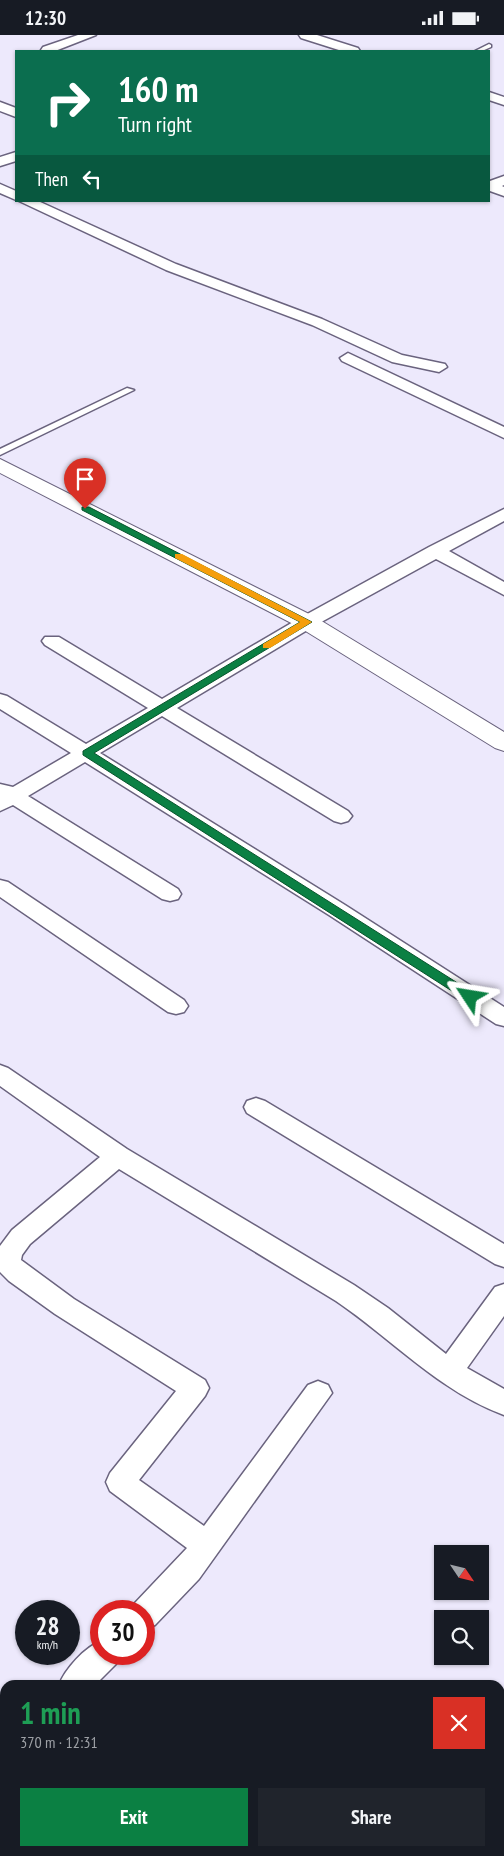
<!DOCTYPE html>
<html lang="en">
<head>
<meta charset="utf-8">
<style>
	:root { --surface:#171b24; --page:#20242c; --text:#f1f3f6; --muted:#9ea1a6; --accent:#0b8043 }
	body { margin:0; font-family:"PT Sans Narrow",sans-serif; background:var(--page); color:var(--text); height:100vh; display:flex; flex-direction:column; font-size:19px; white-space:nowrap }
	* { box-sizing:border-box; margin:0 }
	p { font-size:16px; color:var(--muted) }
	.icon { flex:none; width:28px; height:28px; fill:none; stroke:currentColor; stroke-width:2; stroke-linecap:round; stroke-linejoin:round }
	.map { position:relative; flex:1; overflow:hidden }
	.sheet { position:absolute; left:0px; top:1645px; width:505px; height:176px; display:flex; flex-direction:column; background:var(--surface); border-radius:15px 15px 0 0; box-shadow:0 1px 4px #0004 }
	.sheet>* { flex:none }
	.top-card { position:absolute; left:15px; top:15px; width:475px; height:152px; border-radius:0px; box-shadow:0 1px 4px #0004; background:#0b6e4f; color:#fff; overflow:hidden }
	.needle { width:32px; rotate:125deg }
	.controls { position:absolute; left:434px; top:1510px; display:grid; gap:10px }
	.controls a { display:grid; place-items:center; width:55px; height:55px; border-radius:0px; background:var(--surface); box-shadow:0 1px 4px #0004; font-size:25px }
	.speed { position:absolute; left:15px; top:1565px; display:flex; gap:10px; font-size:25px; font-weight:700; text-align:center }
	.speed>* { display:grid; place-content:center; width:65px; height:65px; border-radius:50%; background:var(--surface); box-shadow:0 1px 4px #0004; line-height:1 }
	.speed small { font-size:12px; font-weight:400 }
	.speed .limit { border:8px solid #d22; background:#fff; color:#111 }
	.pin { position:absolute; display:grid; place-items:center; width:42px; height:42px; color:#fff; margin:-51px -21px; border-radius:50% 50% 50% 0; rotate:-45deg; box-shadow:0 0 5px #0007 }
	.pin .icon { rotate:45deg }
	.me { position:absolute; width:55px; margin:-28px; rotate:303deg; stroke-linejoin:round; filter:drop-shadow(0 0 4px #0008) }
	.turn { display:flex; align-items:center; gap:18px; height:105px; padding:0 20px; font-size:22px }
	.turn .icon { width:65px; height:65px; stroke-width:2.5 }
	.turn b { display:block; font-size:35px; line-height:42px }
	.then { display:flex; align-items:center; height:48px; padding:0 20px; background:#0003; gap:10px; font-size:19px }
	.round { display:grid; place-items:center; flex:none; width:52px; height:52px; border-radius:0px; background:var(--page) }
	.summary { display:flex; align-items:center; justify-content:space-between; height:85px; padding:0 20px }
	h1 { font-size:30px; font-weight:800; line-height:38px; color:#1e9e55 }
	.primary-button { display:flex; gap:10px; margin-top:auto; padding:10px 20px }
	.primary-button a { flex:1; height:58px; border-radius:0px; background:var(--accent); color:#fff; font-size:20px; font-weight:800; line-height:58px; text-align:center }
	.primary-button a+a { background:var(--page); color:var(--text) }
	.status { display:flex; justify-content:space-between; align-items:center; height:35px; padding:0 25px; background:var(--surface); direction:ltr }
	.status svg { height:14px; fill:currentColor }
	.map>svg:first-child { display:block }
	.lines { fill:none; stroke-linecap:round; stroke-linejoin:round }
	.lane-casing { stroke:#6a637e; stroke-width:3 }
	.street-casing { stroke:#6a637e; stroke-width:3 }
	.secondary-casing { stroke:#6a637e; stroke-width:2 }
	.lane { fill:#fff; fill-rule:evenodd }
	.street { fill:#fff; fill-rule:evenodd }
	.secondary { fill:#fff; fill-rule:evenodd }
	.route { fill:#0b8043; stroke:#07532c }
	.slow { fill:#f59e0b }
</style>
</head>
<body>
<div class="status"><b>12:30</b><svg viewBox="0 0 49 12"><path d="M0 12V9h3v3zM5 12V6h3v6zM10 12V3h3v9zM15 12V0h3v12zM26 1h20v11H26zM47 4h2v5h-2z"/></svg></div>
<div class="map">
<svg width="504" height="1821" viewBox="0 0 504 1821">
	<rect width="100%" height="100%" fill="#ede9fc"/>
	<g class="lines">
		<g class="lane-casing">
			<path id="lane" d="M489 9 491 10V12L482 16H475Z
				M127 353 134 355 0 420V414Z"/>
		</g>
		<g class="street-casing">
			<path id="street" d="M78 0H96L55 16 41 15 43 12Z
				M299 0H317L358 13 360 16H342L301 3Z
				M489 57 504 62V70L489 65Z
				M0 67 16 73V82L0 76Z
				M16 117V126L0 131V122Z
				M504 141V150L502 151 504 152V161L490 156V146Z
				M0 149 16 156V165L0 158Z
				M19 166H38L176 229 322 284 402 320 445 329 447 332 439 337 392 327 312 290 166 235Z
				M348 318 504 392V403L342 326 340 323Z
				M504 474V486L449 516 504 547V560L436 524 314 591 177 673 348 776 352 781 348 786 341 788 334 786 162 681 100 718 345 870 504 972V991L496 989 329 880 85 727 28 761 178 854 181 859 178 864 170 866 162 864 13 770 0 776V749L13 752 71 718 0 674V659L7 661 86 709 148 673 45 610 42 606 45 602H59L162 664 300 583 429 512Z
				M0 845 8 847 184 965 188 971 184 977 176 979 168 977 0 862Z
				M0 1030 8 1033 127 1114 354 1250 388 1273 446 1319 495 1252 504 1249V1281L467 1333 504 1354V1380C440 1357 391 1303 336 1266L119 1134 30 1209 22 1220 21 1225 74 1264 205 1345 209 1353 205 1361 139 1445 204 1491 308 1350 318 1346 328 1350 332 1358 199 1544 155 1590 144 1594V1576H131L133 1570 187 1513 110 1456 106 1447 110 1438 176 1356 55 1279 9 1246 0 1237V1211L12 1195 100 1122 0 1051Z
				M256 1063 265 1066 504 1209V1232L495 1229 247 1078 244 1072 247 1066Z
				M101 1606V1619H120L116 1629 95 1650H59C65 1634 85 1612 101 1606Z
				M5 1704V1739L0 1741V1706Z
				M500 1738 504 1740V1774L500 1772Z
				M160 1816H194L196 1821H162Z
				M290 1816H325L323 1821H288Z"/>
		</g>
		<g class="secondary-casing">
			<path id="secondary" d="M0 424 315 582 504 697V716L495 713 299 592 0 438Z"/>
		</g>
		<use href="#lane" class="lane"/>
		<use href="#street" class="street"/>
		<use href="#secondary" class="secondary"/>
	</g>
	<path class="route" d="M82 472H89L312 587 94 718 475 959V965H466L83 720V716L300 587 82 475Z"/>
	<path class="slow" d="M175 519H182L312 587 270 613H263V609L300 587 175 523Z"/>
</svg>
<div class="controls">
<a><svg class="needle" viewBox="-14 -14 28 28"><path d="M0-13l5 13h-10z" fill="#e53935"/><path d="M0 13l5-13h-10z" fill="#9ea1a6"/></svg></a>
<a><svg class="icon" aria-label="search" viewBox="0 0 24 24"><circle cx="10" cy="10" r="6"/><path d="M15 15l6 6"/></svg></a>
</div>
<div class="speed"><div>28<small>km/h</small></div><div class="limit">30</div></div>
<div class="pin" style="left:85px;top:474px;background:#d93025"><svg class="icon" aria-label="arrive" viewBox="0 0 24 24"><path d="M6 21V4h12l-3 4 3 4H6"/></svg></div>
<svg class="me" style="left:470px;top:962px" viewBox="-20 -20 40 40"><path d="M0-17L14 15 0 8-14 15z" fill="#0b8043" stroke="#fff" stroke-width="4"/></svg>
<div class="top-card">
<div class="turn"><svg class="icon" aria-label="right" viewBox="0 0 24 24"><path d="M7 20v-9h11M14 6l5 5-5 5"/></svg><div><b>160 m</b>Turn right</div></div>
<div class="then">Then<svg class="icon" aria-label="left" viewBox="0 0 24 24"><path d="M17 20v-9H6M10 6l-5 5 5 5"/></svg></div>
</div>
<section class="sheet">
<div class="summary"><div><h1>1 min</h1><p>370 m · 12:31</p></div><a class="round" style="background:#d93025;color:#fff"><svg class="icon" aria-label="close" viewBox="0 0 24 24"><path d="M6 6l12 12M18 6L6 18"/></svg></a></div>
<div class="primary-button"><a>Exit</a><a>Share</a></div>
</section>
</div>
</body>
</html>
